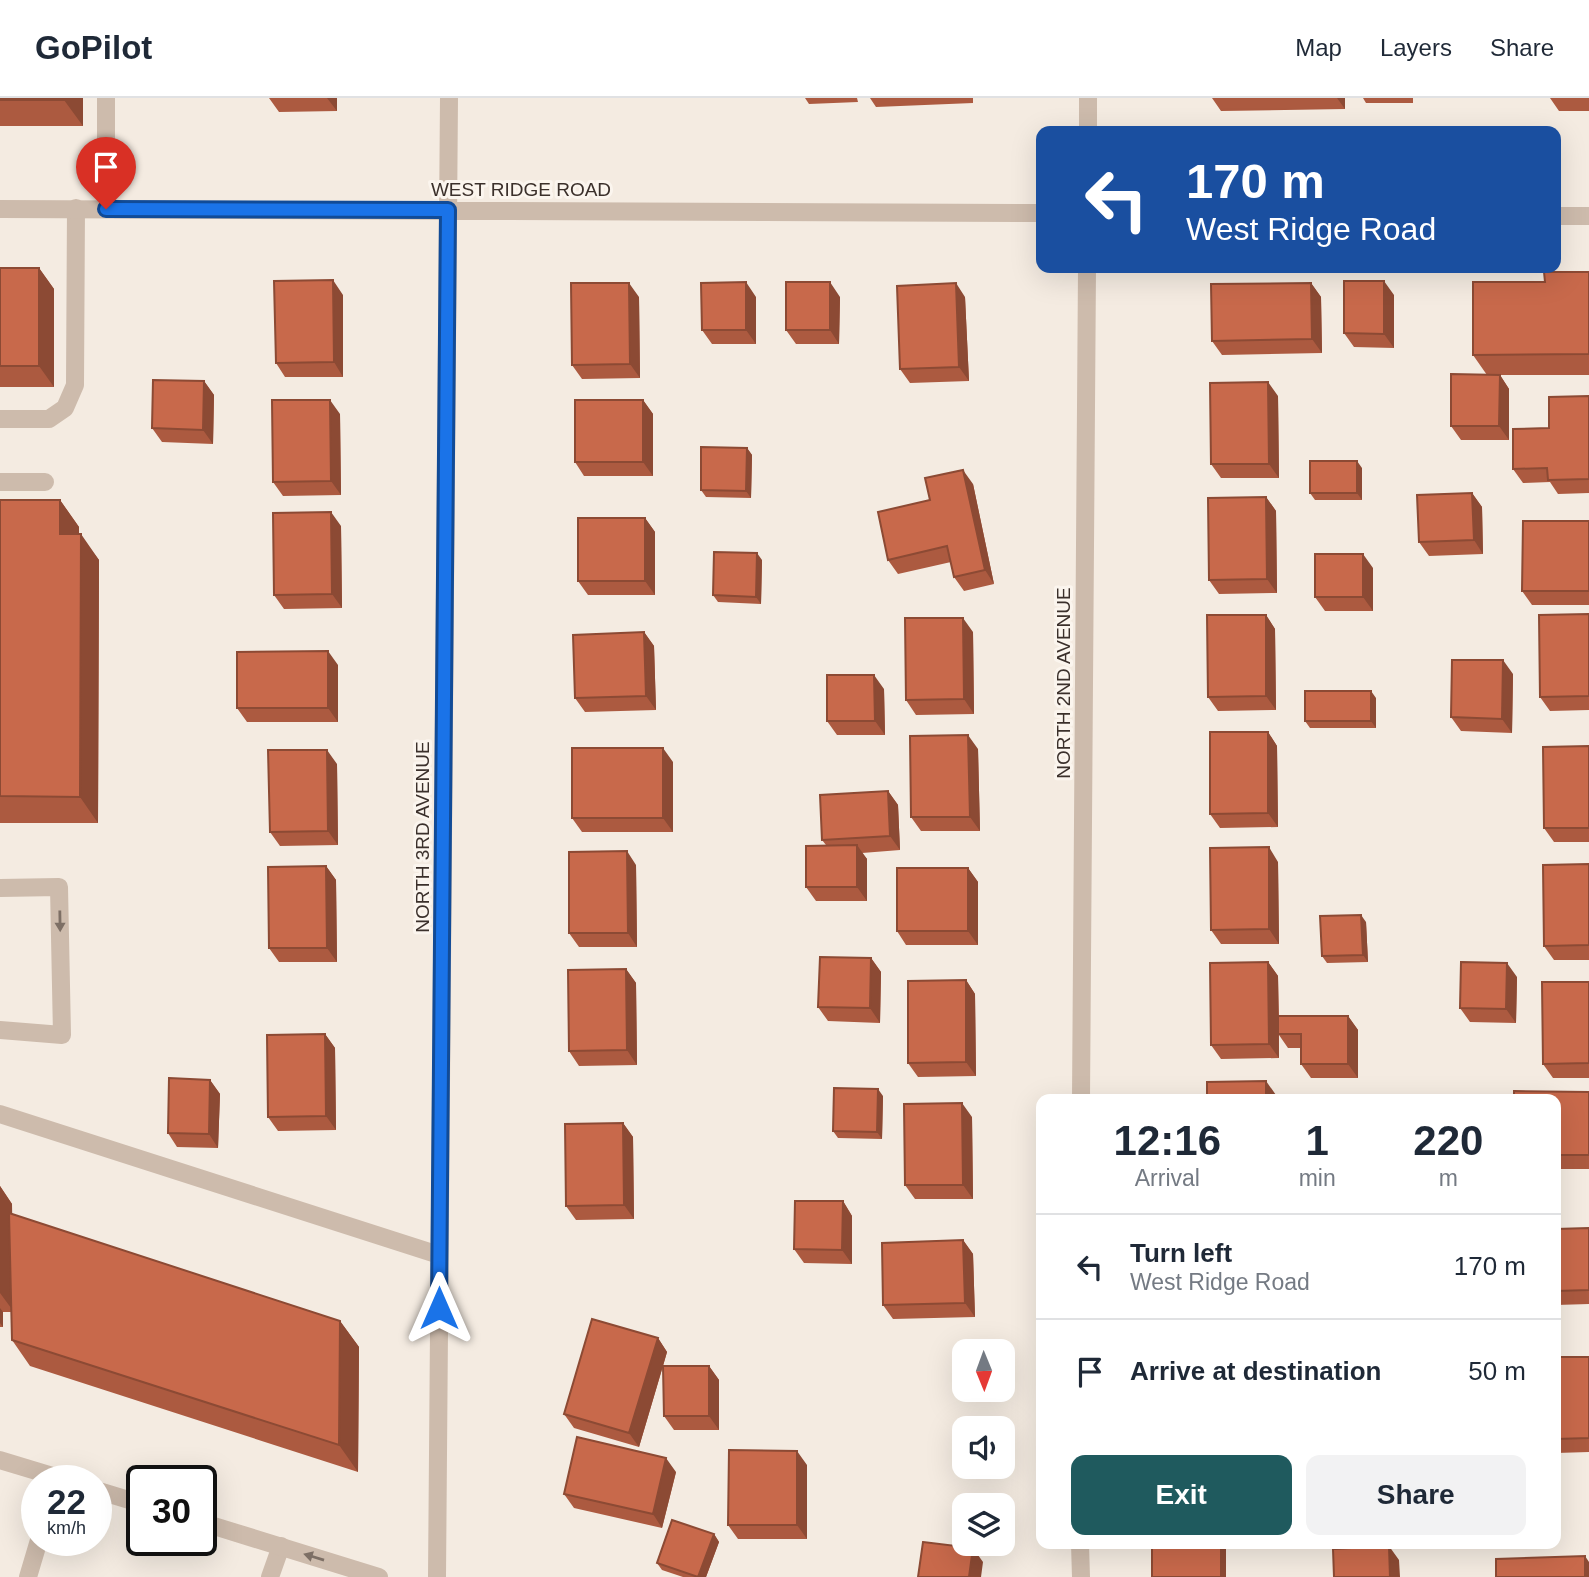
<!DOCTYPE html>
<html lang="en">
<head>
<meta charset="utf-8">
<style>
	:root { --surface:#fff; --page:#f2f2f3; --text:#1f2937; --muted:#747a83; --line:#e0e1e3; --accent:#1f5a5e }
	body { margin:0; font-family:Arial,sans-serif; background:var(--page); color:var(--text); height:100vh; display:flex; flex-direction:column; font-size:26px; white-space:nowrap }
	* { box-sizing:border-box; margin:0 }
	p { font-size:23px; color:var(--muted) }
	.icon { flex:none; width:38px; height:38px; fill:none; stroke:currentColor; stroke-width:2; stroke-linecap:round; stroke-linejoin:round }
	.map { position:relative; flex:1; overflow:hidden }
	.sheet { position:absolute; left:1036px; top:996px; width:525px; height:455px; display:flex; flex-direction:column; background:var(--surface); border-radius:14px; box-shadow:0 7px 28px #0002 }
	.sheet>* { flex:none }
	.top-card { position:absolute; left:1036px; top:28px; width:525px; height:147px; border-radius:14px; box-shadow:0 7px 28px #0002; background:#1a4fa0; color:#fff; overflow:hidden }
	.needle { width:46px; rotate:179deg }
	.tools { position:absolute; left:952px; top:1241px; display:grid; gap:14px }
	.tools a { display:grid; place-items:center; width:63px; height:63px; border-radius:14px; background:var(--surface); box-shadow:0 7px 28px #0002; font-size:35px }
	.speed { position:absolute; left:21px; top:1367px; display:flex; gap:14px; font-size:35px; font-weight:700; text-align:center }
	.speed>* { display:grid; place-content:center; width:91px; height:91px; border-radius:50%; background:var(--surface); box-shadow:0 7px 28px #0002; line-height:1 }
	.speed small { font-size:18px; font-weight:400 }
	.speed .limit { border:4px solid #111; border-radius:10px; background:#fff; color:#111 }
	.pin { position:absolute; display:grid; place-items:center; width:60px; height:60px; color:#fff; margin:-72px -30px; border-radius:50% 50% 50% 0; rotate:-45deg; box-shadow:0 0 7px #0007 }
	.pin .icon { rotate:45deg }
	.me { position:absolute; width:77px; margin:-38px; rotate:0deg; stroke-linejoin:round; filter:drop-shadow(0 0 5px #0008) }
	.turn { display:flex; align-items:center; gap:24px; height:147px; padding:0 35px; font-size:32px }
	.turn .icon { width:91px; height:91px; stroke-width:2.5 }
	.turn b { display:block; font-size:49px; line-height:60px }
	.eta { display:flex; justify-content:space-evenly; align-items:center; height:119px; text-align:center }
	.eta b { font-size:42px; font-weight:700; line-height:49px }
	.action { display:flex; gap:14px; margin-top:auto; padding:14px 35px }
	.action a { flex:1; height:80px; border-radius:14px; background:var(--accent); color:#fff; font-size:28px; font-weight:700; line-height:80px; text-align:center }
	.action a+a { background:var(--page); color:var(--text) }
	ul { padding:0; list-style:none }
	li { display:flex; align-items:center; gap:21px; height:105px; padding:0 35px; border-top:2px solid var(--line) }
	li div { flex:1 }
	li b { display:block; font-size:26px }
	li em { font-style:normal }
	header { display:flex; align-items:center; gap:42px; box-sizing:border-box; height:98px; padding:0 35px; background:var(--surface); border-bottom:2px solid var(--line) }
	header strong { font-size:33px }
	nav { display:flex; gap:38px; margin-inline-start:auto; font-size:24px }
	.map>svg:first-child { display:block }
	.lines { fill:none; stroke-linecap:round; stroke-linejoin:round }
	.lane { stroke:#cdbbac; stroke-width:18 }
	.street { stroke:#cdbbac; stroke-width:18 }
	.wall { fill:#ac5a40 }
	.shaded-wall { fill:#8c4a34 }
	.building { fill:#c8694b; stroke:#8c4a34; stroke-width:2 }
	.oneway { fill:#7d6f65 }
	.route-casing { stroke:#114b97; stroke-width:18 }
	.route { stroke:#1a73e8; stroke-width:12 }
	.labels { text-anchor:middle; stroke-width:6; stroke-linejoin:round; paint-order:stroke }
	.street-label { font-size:19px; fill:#3b302b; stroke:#fbf5ee }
</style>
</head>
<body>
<header>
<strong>GoPilot</strong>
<nav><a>Map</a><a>Layers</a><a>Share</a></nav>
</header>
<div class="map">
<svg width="1589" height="1479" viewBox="0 0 1589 1479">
	<rect width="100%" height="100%" fill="#f4ebe1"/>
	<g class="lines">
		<path class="lane" d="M106 111V0
			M0 321H49L65 310 75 287 76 110
			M0 384H45
			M0 790 59 789 62 937 0 932
			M0 1016 439 1157
			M28 1479 39 1442
			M270 1479 281 1448"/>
		<path class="street" d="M1088 33V0
			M0 111 1041 115
			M1556 118H1589
			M1081 1001 1087 170
			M0 1362 66 1382
			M96 1392 142 1406
			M201 1424 379 1479
			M1080 1446 1081 1479
			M437 1479 449 0"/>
	</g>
	<path class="wall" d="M0 0H83V28H0Z
		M269 0H337V13L279 14Z
		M805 0H857L858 4 809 6Z
		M870 0H973V5L876 9Z
		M1212 0H1345V11L1221 13Z
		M1363 0H1413V5H1366Z
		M1550 0H1589V13H1559Z
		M0 170H39L54 191V289H0Z
		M1589 174V277H1500L1509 291V342H1461L1451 328 1487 277 1473 257 1545 184Z
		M1311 185 1321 199 1322 255 1222 257 1212 243Z
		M343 197V279H285L276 265Z
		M1394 197V250L1354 249 1344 235Z
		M639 199 640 280 582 281 572 267Z
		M756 199V246H712L702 232Z
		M840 199 839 246H796L786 232Z
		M965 199 969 283 910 285 900 271Z
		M204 283 214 297 213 346 162 344 152 330Z
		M1278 298 1279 380H1221L1211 366Z
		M1589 298V395L1558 396 1550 384 1523 385 1513 371 1549 330Z
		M643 302 653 316V378H584L575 364Z
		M340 316 341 397 283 398 273 384Z
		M747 350 752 357 751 400 706 399 701 392Z
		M1362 370V402H1315L1310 395Z
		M973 386 994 486 964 493 954 479 951 464 898 476 888 462 930 402Z
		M1472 395 1482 409 1483 456 1429 458 1419 444Z
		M1266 399 1276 413 1277 495 1219 496 1209 482Z
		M0 402H60L79 429V436L99 462 98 725H0Z
		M645 420 655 434V497H588L578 483Z
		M1589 423V507H1532L1522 493Z
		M341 428 342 510 284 511 274 497Z
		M762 462 761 506 718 504 713 497Z
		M1373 470V513H1325L1315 499Z
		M1589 516V612L1550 613 1540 599Z
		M1266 517 1275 531 1276 612 1218 613 1208 599Z
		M644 534 654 548 656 612 585 614 575 600Z
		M973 534 974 616 916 617 906 602Z
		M338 567V624H247L237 610Z
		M1513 576 1512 635 1461 633 1451 619Z
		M884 591 885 637H837L827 623Z
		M1376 600V630H1310L1305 623Z
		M1268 634 1277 648 1278 729 1220 730 1210 716Z
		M1589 648V744H1554L1544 730Z
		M978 651 980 733H921L911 719Z
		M673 664V734H582L572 720Z
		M337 666 338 747 280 748 270 734Z
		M888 693 898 707 900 752 862 755 867 761V803H816L806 789 826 747 822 742Z
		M1278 764 1279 846H1221L1211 832Z
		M1589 766V862H1554L1544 848Z
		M636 767 637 849H579L569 835Z
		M326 768 336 782 337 864H279L269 850Z
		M968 770 978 784V847H906L897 833Z
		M1366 824 1368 864 1327 865 1322 858Z
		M871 860 881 874 880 925 828 923 818 909Z
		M1268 864 1278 878 1279 918H1348L1358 932V980H1311L1301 966V950H1288L1279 937V960L1221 961 1211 947Z
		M626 871 636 885 637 967 579 968 569 953Z
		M1517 879 1516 925 1470 924 1460 910Z
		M966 882 975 896 976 978 918 979 908 965Z
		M1589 884V980H1553L1543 966Z
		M325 936 335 950 336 1032 278 1033 268 1019Z
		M210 982 220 996 218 1050 177 1049 168 1035Z
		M1589 994V1071H1556V1001Z
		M883 998 882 1041 838 1040 833 1033Z
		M972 1019 973 1101H915L905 1087Z
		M623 1025 633 1039 634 1121 576 1122 566 1108Z
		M0 1088 12 1106V1116L340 1223 359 1249 358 1374 30 1268 12 1242 11 1214H3V1229H0Z
		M843 1103 852 1118V1166L804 1165 794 1151Z
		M1589 1130V1206L1556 1207V1131Z
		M963 1142 973 1156 975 1219 893 1221 883 1207Z
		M658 1240 667 1254 663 1268H709L719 1282V1332H674L664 1318 663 1268 639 1349 574 1330 564 1316Z
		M1556 1259H1589V1354L1556 1355Z
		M807 1367V1441H738L728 1427Z
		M676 1374 662 1430 574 1410 564 1396Z
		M714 1436 719 1444 706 1479H683L662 1472 657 1465Z"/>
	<path class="shaded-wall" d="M64 0H83V28L64 2Z
		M327 0H337V13Z
		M1337 0H1345V11Z
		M39 170 54 191V289L39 268Z
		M333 182 343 197V279L334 264Z
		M1384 183 1394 197V250L1384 236Z
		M746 184 756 199V246L746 232Z
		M830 184 840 199 839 246 830 232Z
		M629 185 639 199 640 280 630 266Z
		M956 185 965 199 969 283 959 269Z
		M1311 185 1321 199 1322 255 1312 241Z
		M1500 277 1509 291V342L1499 328Z
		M204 283 214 297 213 346 203 332Z
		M1268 284 1278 298 1279 380 1269 366Z
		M330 302 340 316 341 397 331 383Z
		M643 302 653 316V378L643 364Z
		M747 350 752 357 751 400 746 393Z
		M1357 363 1362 370V402L1357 395Z
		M963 372 973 386 994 486 985 472Z
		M1472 395 1482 409 1483 456 1474 442Z
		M1266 399 1276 413 1277 495 1267 481Z
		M60 402 79 429V462L60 436Z
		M331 414 341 428 342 510 332 496Z
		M645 420 655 434V497L645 483Z
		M81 436 99 462 98 725 80 699Z
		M757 455 762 462 761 506 756 499Z
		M1363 456 1373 470V513L1363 499Z
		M1266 517 1275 531 1276 612 1266 598Z
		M963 520 973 534 974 616 964 601Z
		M644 534 654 548 656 612 646 598Z
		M328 553 338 567V624L328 610Z
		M1503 562 1513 576 1512 635 1502 621Z
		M874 577 884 591 885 637 875 623Z
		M1371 593 1376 600V630L1371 623Z
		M1268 634 1277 648 1278 729 1268 715Z
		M968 637 978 651 980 733 970 719Z
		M663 650 673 664V734L663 720Z
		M327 652 337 666 338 747 328 733Z
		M888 693 898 707 900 752 890 738Z
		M857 747 867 761V803L857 789Z
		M1269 749 1278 764 1279 846 1269 831Z
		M627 753 636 767 637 849 628 835Z
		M326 768 336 782 337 864 327 850Z
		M968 770 978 784V847L968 833Z
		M1361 817 1366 824 1368 864 1363 857Z
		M871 860 881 874 880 925 870 910Z
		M1268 864 1278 878 1279 960 1269 946Z
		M1507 865 1517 879 1516 925 1506 911Z
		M626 871 636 885 637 967 627 952Z
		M966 882 975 896 976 978 966 964Z
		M1348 918 1358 932V980L1348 966Z
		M325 936 335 950 336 1032 326 1018Z
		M210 982 220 996 218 1050 209 1036Z
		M1266 983 1276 997V1001H1266Z
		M878 991 883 998 882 1041 877 1034Z
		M962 1005 972 1019 973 1101 963 1087Z
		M623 1025 633 1039 634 1121 624 1107Z
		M0 1088 12 1106 14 1214 0 1195Z
		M843 1103 852 1118V1166L842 1152Z
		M963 1142 973 1156 975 1219 965 1205Z
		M0 1210 3 1214V1229L0 1225Z
		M340 1223 359 1249 358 1374 339 1347Z
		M658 1240 667 1254 639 1349 629 1335Z
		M709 1268 719 1282V1332L709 1318Z
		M797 1353 807 1367V1441L797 1427Z
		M666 1360 676 1374 662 1430 653 1416Z
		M714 1436 719 1444 706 1479H698Z
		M1221 1446H1226V1479H1221Z
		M1389 1448 1399 1462 1400 1479H1390Z
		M973 1450 983 1464 981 1479H969Z
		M1585 1458 1589 1464V1479H1585Z"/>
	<path class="building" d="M0 0H64V2H0Z
		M0 170H39V268H0Z
		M1544 174H1589V256L1473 257V184H1545Z
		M333 182 334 264 276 265 274 183Z
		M1344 183H1384V236L1344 235Z
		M746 184V232H702L701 185Z
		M786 184H830V232H786Z
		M571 185H629L630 266 572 267Z
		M956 185 959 269 900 271 897 188Z
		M1311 185 1312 241 1212 243 1211 186Z
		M1451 276 1500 277 1499 328H1451Z
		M153 282 204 283 203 332 152 330Z
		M1268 284 1269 366H1211L1210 285Z
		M1589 298V381L1548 382 1547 370 1513 371V331L1549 330V299Z
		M272 302H330L331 383 273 384Z
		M575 302H643V364H575Z
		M701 349 747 350 746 393 701 392Z
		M1310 363H1357V395H1310Z
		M963 372 985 472 954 479 947 448 888 462 878 414 930 402 925 380Z
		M1472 395 1474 442 1419 444 1417 397Z
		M1266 399 1267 481 1209 482 1208 400Z
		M0 402H60V436H81L80 699 0 698Z
		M331 414 332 496 274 497 273 415Z
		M578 420H645V483H578Z
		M1523 423H1589V493H1522Z
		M714 454 757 455 756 499 713 497Z
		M1315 456H1363V499H1315Z
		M1589 516V598L1540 599 1539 517Z
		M1207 517H1266V598L1208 599Z
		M905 520H963L964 601 906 602Z
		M644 534 646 598 575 600 573 537Z
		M328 553V610H237V554Z
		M1452 562H1503L1502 621 1451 619Z
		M827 577H874L875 623H827Z
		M1305 593H1371V623H1305Z
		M1210 634H1268V715L1210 716Z
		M968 637 970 719H911L910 638Z
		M1589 648V730H1544L1543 649Z
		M572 650H663V720H572Z
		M268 652H327L328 733 270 734Z
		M888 693 890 738 822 742 820 697Z
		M857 747V789H806V748Z
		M1269 749V831L1211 832 1210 750Z
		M627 753 628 835H569V754Z
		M1589 766V847L1544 848 1543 767Z
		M326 768 327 850H269L268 769Z
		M897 770H968V833H897Z
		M1361 817 1363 857 1322 858 1320 818Z
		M820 859 871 860 870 910 818 909Z
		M1268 864 1269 946 1211 947 1210 865Z
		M1461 864 1507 865 1506 911 1460 910Z
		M626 871 627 952 569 953 568 872Z
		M966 882V964L908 965V883Z
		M1542 884H1589V965L1543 966Z
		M1278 918H1348V966H1301V936H1278Z
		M325 936 326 1018 268 1019 267 937Z
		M169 980 210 982 209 1036 168 1035Z
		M1266 983V1001H1207V984Z
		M834 990 878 991 877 1034 833 1033Z
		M1514 993 1589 994V1057H1556V1001H1514Z
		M962 1005 963 1087H905L904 1006Z
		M623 1025 624 1107 566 1108 565 1026Z
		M795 1103H843L842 1152 794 1151Z
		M9 1115 340 1223 339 1347 12 1242Z
		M1589 1130V1192L1556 1193V1131Z
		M963 1142 965 1205 883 1207 882 1145Z
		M592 1221 658 1240 629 1335 564 1316Z
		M1556 1259H1589V1340L1556 1341Z
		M663 1268H709V1318H664Z
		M577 1339 666 1360 653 1416 564 1396Z
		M729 1352 797 1353V1427H728Z
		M672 1422 714 1436 698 1479 657 1465Z
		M923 1444 973 1450 969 1479H918Z
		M1152 1446H1221V1479H1152Z
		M1389 1448 1390 1479H1334L1333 1451Z
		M1585 1458V1479H1496V1461Z"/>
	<defs><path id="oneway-solid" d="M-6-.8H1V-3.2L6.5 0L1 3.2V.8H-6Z" transform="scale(1.75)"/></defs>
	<g class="oneway">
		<use href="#oneway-solid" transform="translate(60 823) rotate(89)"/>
		<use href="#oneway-solid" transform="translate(314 1459) rotate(-163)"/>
	</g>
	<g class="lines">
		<g class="route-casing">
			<path id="route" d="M106 111 448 112 439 1210"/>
		</g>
		<use href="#route" class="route"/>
	</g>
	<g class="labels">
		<g class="street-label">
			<text x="521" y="98">WEST RIDGE ROAD</text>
			<text transform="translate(1063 585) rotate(-90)" y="7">NORTH 2ND AVENUE</text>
			<text transform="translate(422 739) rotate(-90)" y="7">NORTH 3RD AVENUE</text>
		</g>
	</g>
</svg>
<div class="tools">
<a><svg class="needle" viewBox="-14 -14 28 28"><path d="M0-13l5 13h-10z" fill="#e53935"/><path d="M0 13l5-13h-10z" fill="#747a83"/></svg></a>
<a><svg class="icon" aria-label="sound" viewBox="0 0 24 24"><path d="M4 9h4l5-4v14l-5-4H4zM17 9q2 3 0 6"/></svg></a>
<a><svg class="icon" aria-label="layers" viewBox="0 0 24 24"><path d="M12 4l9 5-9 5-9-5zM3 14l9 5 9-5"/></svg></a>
</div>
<div class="speed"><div>22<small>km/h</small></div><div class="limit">30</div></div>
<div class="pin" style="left:106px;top:111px;background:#d93025"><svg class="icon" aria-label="arrive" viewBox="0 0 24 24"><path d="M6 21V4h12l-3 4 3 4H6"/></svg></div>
<svg class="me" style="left:439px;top:1210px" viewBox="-20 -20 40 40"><path d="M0-17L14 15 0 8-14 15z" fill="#1a73e8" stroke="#fff" stroke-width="4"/></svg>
<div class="top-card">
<div class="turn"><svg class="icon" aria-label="left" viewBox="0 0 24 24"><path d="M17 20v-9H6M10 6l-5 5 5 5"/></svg><div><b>170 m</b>West Ridge Road</div></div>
</div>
<section class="sheet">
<div class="eta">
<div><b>12:16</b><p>Arrival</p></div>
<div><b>1</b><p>min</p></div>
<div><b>220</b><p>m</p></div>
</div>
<ul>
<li><svg class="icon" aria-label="left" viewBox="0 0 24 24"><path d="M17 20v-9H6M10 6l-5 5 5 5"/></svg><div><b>Turn left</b><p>West Ridge Road</p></div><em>170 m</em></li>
<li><svg class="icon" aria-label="arrive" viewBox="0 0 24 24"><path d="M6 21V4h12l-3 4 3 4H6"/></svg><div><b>Arrive at destination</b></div><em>50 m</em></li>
</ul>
<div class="action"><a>Exit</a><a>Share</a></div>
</section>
</div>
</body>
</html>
